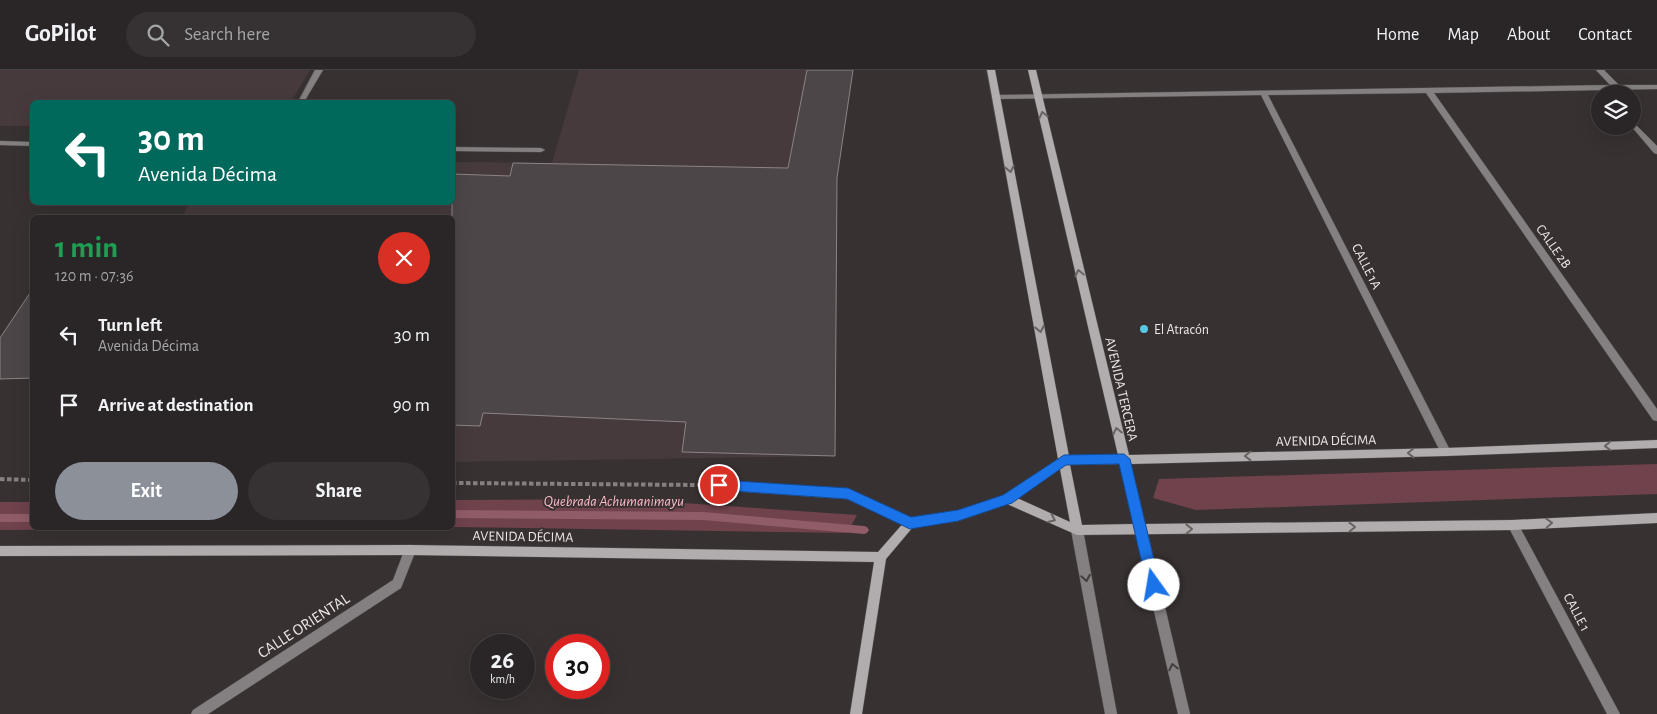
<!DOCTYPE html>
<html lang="en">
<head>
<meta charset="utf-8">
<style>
	:root { --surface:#2a2526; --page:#363132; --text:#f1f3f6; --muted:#a5a5a7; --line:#464243; --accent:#8c9099 }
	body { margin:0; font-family:"Alegreya Sans",sans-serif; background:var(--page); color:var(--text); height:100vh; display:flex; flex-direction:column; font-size:19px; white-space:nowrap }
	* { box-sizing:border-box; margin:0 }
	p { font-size:16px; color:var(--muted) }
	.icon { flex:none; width:28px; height:28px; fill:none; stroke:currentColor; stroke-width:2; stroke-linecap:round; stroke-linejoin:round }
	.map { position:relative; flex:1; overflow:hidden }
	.drawer { position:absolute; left:30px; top:145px; width:425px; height:315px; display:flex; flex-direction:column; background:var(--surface); border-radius:8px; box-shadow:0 5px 20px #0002,0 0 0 1px var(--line) }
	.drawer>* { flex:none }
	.banner { position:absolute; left:30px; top:30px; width:425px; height:105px; border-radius:8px; box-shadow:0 5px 20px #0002,0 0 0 1px var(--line); background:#00695c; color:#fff; overflow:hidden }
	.buttons { position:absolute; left:1591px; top:15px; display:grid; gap:10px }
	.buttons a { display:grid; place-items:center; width:50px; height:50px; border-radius:50%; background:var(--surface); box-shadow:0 5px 20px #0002,0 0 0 1px var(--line); font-size:25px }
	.speed { position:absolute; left:470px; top:564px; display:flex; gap:10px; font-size:25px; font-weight:700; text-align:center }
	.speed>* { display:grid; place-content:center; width:65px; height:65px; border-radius:50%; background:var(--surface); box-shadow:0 5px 20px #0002,0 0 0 1px var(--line); line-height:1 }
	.speed small { font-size:12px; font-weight:400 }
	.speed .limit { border:8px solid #d22; background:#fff; color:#111 }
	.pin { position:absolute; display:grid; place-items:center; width:42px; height:42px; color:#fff; margin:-21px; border:2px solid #fff; border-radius:50%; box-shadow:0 1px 5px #0007 }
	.me { position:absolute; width:55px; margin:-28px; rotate:347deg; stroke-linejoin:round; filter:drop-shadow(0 0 4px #0008) }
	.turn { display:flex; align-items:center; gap:18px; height:105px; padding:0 25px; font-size:22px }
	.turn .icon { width:65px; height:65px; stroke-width:2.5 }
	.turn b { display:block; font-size:35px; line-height:42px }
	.round { display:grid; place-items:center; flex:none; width:52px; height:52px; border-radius:26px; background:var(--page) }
	.head { display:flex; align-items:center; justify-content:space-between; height:85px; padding:0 25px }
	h1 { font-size:30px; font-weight:700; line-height:38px; color:#1e9e55 }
	.cta { display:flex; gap:10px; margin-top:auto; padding:10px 25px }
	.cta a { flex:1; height:58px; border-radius:30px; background:var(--accent); color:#fff; font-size:20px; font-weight:700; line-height:58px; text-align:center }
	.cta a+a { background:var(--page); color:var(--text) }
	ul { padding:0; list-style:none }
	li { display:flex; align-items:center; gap:15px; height:70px; padding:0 25px }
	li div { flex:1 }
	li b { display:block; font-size:19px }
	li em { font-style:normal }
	header { display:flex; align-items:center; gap:30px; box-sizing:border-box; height:70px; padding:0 25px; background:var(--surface); border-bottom:1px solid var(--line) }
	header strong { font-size:24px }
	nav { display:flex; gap:28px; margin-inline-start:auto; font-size:18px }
	.search { width:350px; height:45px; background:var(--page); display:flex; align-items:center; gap:12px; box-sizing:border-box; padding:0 18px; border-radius:28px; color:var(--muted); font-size:19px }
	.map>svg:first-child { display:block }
	.built { fill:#463a3c }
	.green { fill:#6f424c }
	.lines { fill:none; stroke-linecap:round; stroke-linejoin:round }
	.stream { fill:#905c68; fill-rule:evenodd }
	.building { fill:#4d4648; stroke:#8b8485 }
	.lane-casing { stroke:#554e4f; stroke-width:1 }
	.street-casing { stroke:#554e4f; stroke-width:1 }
	.secondary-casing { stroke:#554e4f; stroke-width:1 }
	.path { stroke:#868081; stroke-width:4; stroke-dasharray:4.5 2.5; stroke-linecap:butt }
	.lane { fill:#848081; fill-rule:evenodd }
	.street { fill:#848081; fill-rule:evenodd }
	.secondary { fill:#b1acad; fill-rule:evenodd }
	.oneway { stroke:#686263 }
	.oneway2 { stroke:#433d3e }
	.route { fill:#1a73e8; stroke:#114b97 }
	.poi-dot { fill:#58c9e3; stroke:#383132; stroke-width:2 }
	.labels { text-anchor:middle; stroke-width:4; stroke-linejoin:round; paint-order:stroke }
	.street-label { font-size:14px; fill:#ece7e8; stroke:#383132 }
	.poi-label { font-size:14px; fill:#ece7e8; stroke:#383132; text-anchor:start }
	.water-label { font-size:15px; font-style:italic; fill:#fcb9c7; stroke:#383132 }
	.near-street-label { font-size:16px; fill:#ece7e8; stroke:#383132 }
</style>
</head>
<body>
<header>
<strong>GoPilot</strong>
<div class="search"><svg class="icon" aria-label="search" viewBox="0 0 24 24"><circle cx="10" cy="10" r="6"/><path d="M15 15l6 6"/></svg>Search here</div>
<nav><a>Home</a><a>Map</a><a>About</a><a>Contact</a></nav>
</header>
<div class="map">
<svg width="1657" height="644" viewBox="0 0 1657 644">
	<rect width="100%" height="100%" fill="#383132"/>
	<path class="built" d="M0 0H310L291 32H32V56H0Z
		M579 0H853L837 99 835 386 453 392 452 148H181L190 133 452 132 453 92 552 93Z"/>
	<path class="green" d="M1657 394V424L1196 440 1153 428 1159 409Z
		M624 429 857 445 847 463 453 457V430Z
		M0 432H32V458H322L0 460Z"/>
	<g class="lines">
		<path class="stream" d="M452 440 703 442 864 456 867 457 869 460 867 463 864 464 703 450 452 448Z
			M0 444H32V452H0Z"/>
	</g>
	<path class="building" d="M807 0H853L837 108 835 386 682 382 686 352 483 343 480 356 452 355V104L510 106 513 93 788 98Z
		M32 220V308L0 309V268Z"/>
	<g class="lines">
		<g class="lane-casing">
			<path id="lane" d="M315 0H323L304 32H298Z
				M719 410 848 419 914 450 916 453 914 456 910 458 847 429 719 420 715 418 714 415 715 412Z"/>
		</g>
		<g class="street-casing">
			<path id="street" d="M1596 0H1604L1619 15H1657V19L1434 23 1657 339V351L1653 350 1426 23 1268 25 1451 382 1450 385 1446 386 1442 385 1261 25 996 29 992 27 996 25 1610 15Z
				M1632 51 1657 76V84L1654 83 1631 56H1632Z
				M0 71 32 72V76L0 75Z
				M452 77 541 78 545 80 541 82 452 81Z
				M1513 450 1517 452 1620 644H1607L1509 458 1507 455 1509 452Z
				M1077 455 1081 457 1083 460 1117 644H1105L1071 460 1073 457Z
				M1141 455 1145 457 1147 460 1190 644H1178L1135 460 1137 457Z
				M410 475 414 476 416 480 401 518 208 644H191L193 640 393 510 406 476Z"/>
		</g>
		<g class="secondary-casing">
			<path id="secondary" d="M987 0H995L1069 386 1118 385 1028 0H1036L1129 385 1446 378 1657 370V378L1446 386 1131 394 1145 454 1513 450 1657 443V453L1513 460 1077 465 1007 434 958 451 913 457 886 489 862 644H850L874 492 410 485 0 486V476L410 475 878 482 906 450 958 441 1003 426 1058 389ZM1120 394 1134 454 1082 455 1070 395ZM1060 399 1070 452 1017 428Z"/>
		</g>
		<path class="path" d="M0 409 32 410
			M452 413 700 415"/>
		<use href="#lane" class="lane"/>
		<use href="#street" class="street"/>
		<use href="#secondary" class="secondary"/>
	</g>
	<defs><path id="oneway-chevron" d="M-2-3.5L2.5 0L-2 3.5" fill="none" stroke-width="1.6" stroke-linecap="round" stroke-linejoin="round" transform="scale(1.25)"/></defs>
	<g class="oneway">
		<use href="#oneway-chevron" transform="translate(1043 45) rotate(-103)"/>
		<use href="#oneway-chevron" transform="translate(1010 99) rotate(79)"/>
		<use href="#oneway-chevron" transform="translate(1079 203) rotate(-103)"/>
		<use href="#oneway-chevron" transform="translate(1040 259) rotate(79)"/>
		<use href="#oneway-chevron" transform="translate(1117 361) rotate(-103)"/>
		<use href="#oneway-chevron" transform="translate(1608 376) rotate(178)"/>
		<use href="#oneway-chevron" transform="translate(1411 383) rotate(179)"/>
		<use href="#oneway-chevron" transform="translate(1248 386) rotate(179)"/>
		<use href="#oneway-chevron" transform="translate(1052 449) rotate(24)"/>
		<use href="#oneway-chevron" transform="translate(1549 453) rotate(-3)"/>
		<use href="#oneway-chevron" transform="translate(1352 457) rotate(-1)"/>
		<use href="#oneway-chevron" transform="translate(1189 459) rotate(-1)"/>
	</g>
	<g class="oneway2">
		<use href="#oneway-chevron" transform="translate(1086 508) rotate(80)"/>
		<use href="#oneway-chevron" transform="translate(1173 597) rotate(-103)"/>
	</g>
	<path class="route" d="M1124 384 1130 389 1160 515 1158 519 1154 521 1149 519 1147 515 1119 394 1066 395 1012 433 958 451 910 459 847 429 719 420 712 415 719 410 848 418 911 447 958 440 1003 425 1064 385Z"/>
	<circle class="poi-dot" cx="1144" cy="259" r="5"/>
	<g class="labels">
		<g class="street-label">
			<text transform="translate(1554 176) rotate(55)" y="5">CALLE 2B</text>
			<text transform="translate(1367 196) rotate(63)" y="5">CALLE 1A</text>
			<text transform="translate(1122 319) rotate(77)" y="5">AVENIDA TERCERA</text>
			<text transform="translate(1326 370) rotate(-1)" y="5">AVENIDA DÉCIMA</text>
			<text transform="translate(523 466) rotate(1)" y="5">AVENIDA DÉCIMA</text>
			<text transform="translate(1577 542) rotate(62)" y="5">CALLE 1</text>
		</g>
		<g class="poi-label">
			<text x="1154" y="264">El Atracón</text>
		</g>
		<g class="water-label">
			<text x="614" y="436">Quebrada Achumanimayu</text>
		</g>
		<g class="near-street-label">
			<text transform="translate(303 555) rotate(-33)" y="6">CALLE ORIENTAL</text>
		</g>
	</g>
</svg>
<div class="buttons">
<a><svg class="icon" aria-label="layers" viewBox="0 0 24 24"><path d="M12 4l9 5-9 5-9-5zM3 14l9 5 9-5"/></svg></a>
</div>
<div class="speed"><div>26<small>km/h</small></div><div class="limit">30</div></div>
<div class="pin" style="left:719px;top:415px;background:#d93025"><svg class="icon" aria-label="arrive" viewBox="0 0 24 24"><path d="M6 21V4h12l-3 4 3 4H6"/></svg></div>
<svg class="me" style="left:1154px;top:515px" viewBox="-20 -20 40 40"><circle r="19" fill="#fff"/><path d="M0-13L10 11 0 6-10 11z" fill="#1a73e8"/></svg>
<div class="banner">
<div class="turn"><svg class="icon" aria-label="left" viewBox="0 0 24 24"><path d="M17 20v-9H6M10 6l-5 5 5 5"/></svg><div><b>30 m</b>Avenida Décima</div></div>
</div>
<section class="drawer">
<div class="head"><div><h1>1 min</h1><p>120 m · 07:36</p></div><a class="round" style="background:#d93025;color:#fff"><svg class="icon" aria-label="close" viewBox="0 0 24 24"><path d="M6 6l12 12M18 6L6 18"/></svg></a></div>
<ul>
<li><svg class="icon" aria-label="left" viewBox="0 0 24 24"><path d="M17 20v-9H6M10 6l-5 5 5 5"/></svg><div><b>Turn left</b><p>Avenida Décima</p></div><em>30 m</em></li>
<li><svg class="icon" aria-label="arrive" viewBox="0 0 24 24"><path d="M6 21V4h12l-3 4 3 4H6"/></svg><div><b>Arrive at destination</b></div><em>90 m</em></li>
</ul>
<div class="cta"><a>Exit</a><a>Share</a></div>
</section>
</div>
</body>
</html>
